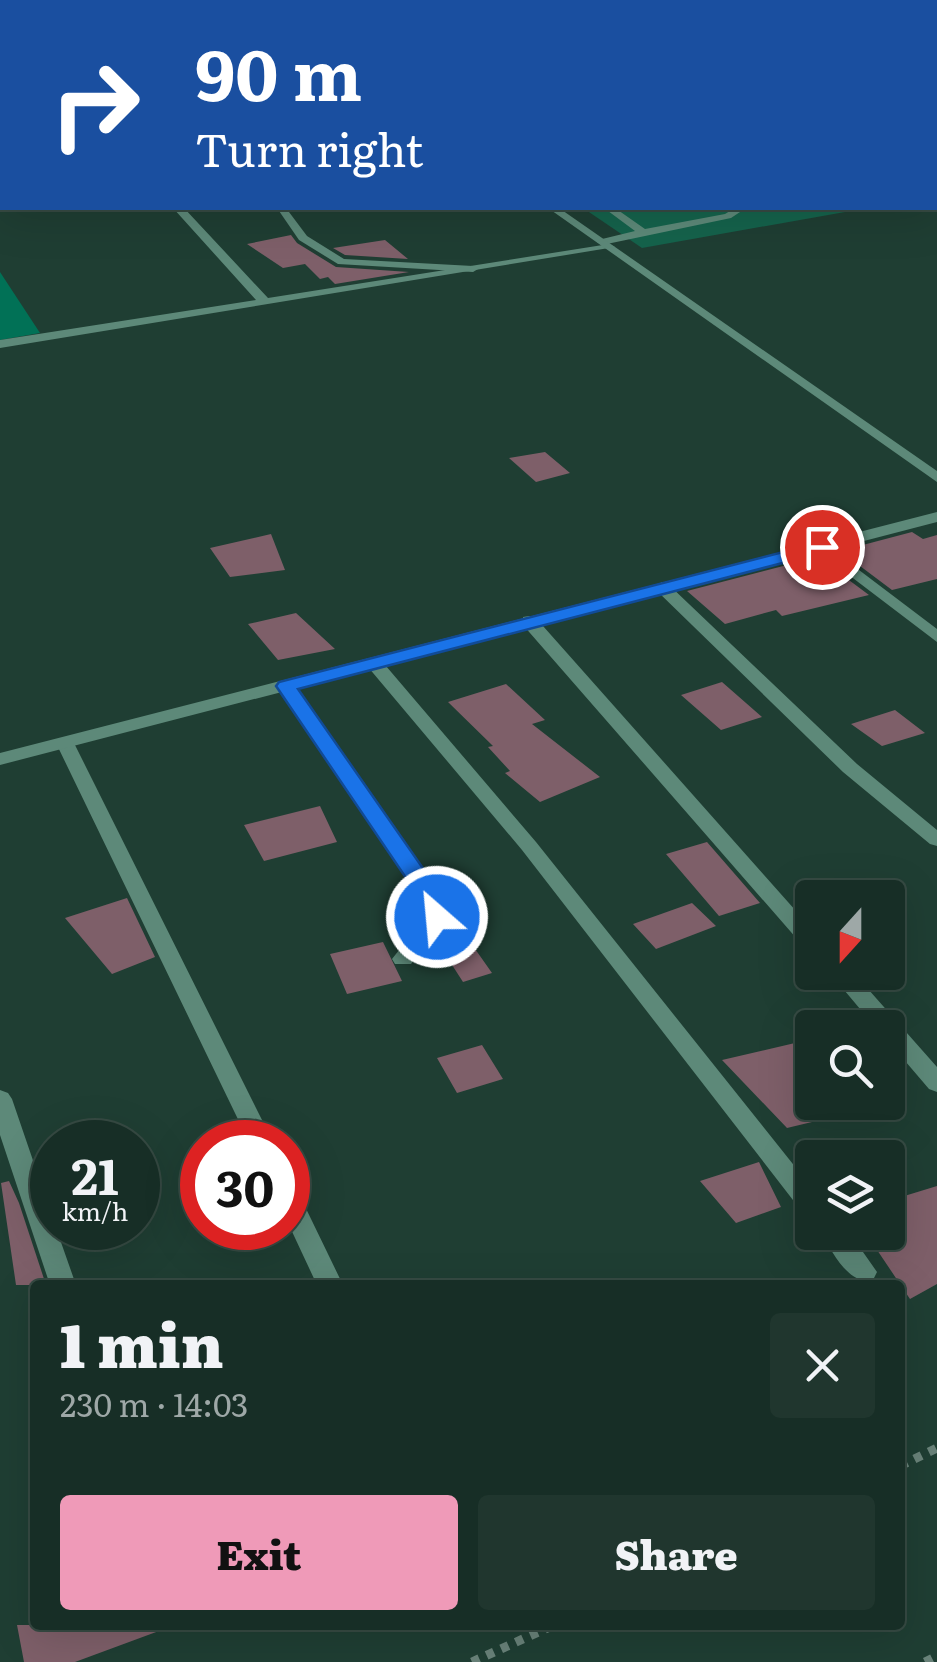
<!DOCTYPE html>
<html lang="en">
<head>
<meta charset="utf-8">
<style>
	:root { --surface:#172e26; --page:#20362e; --text:#f1f3f6; --muted:#9ea8a7; --line:#364a43; --accent:#ef9ab8 }
	body { margin:0; font-family:Literata,serif; background:var(--page); color:var(--text); height:100vh; display:flex; flex-direction:column; font-size:38px; white-space:nowrap }
	* { box-sizing:border-box; margin:0 }
	p { font-size:32px; color:var(--muted) }
	.icon { flex:none; width:55px; height:55px; fill:none; stroke:currentColor; stroke-width:2; stroke-linecap:round; stroke-linejoin:round }
	.map { position:relative; flex:1; overflow:hidden }
	.side { position:absolute; left:30px; top:1280px; width:875px; height:350px; display:flex; flex-direction:column; background:var(--surface); border-radius:10px; box-shadow:0 10px 40px #0002,0 0 0 2px var(--line) }
	.side>* { flex:none }
	.banner { position:absolute; left:0px; top:0px; width:938px; height:210px; box-shadow:0 10px 40px #0002,0 0 0 2px var(--line); background:#1a4fa0; color:#fff; overflow:hidden }
	.needle { width:65px; rotate:201deg }
	.tools { position:absolute; left:795px; top:880px; display:grid; gap:20px }
	.tools a { display:grid; place-items:center; width:110px; height:110px; border-radius:10px; background:var(--surface); box-shadow:0 10px 40px #0002,0 0 0 2px var(--line); font-size:50px }
	.speed { position:absolute; left:30px; top:1120px; display:flex; gap:20px; font-size:50px; font-weight:700; text-align:center }
	.speed>* { display:grid; place-content:center; width:130px; height:130px; border-radius:50%; background:var(--surface); box-shadow:0 10px 40px #0002,0 0 0 2px var(--line); line-height:1 }
	.speed small { font-size:25px; font-weight:400 }
	.speed .limit { border:15px solid #d22; background:#fff; color:#111 }
	.pin { position:absolute; display:grid; place-items:center; width:85px; height:85px; color:#fff; margin:-42px; border:5px solid #fff; border-radius:50%; box-shadow:0 2px 10px #0007 }
	.me { position:absolute; width:110px; margin:-55px; rotate:333deg; stroke-linejoin:round; filter:drop-shadow(0 0 8px #0008) }
	.turn { display:flex; align-items:center; gap:35px; height:210px; padding:0 30px; font-size:45px }
	.turn .icon { width:130px; height:130px; stroke-width:2.5 }
	.turn b { display:block; font-size:70px; line-height:85px }
	.round { display:grid; place-items:center; flex:none; width:105px; height:105px; border-radius:10px; background:var(--page) }
	.summary { display:flex; align-items:center; justify-content:space-between; height:170px; padding:0 30px }
	h1 { font-size:60px; font-weight:800; line-height:75px }
	.action { display:flex; gap:20px; margin-top:auto; padding:20px 30px }
	.action a { flex:1; height:115px; border-radius:10px; background:var(--accent); color:#111; font-size:40px; font-weight:800; line-height:115px; text-align:center }
	.action a+a { background:var(--page); color:var(--text) }
	.map>svg:first-child { display:block }
	.green { fill:#15634c }
	.forest { fill:#017156 }
	.building { fill:#7e5f69 }
	.lines { fill:none; stroke-linecap:round; stroke-linejoin:round }
	.path { stroke:#698279; stroke-width:9; stroke-dasharray:8 8; stroke-linecap:butt }
	.service { fill:#5d8979; fill-rule:evenodd }
	.minor { fill:#5d8979; fill-rule:evenodd }
	.tertiary { fill:#5d8979; fill-rule:evenodd }
	.route { fill:#1a73e8; stroke:#114b97; stroke-width:2.5 }
</style>
</head>
<body>
<div class="map">
<svg width="937" height="1662" viewBox="0 0 937 1662">
	<rect width="100%" height="100%" fill="#1f3e33"/>
	<path class="green" d="M583 208H860L862 209 642 248Z"/>
	<path class="forest" d="M0 272 40 333 0 340Z"/>
	<path class="building" d="M291 235 297 243 336 267 409 272 335 284 328 277 320 279 305 264 283 268 247 244Z
		M385 240 408 259 345 255 333 248Z
		M545 452 570 473 536 482 509 458Z
		M912 532 923 539 937 535V579L892 590 840 551Z
		M271 534 285 570 230 577 210 548Z
		M818 557 869 595 782 616 776 610 725 624 687 591Z
		M296 613 335 649 278 660 248 624Z
		M722 682 762 717 721 730 681 695Z
		M506 684 545 720 532 724 600 777 540 802 505 773 510 771 488 747 493 746 448 702Z
		M895 710 925 733 882 746 851 724Z
		M320 806 337 842 264 861 244 825Z
		M707 842 760 903 719 916 666 854Z
		M127 898 155 957 112 974 65 918Z
		M692 903 716 926 656 949 633 924Z
		M383 942 402 981 347 994 330 954Z
		M473 946 492 973 463 982 445 954Z
		M812 1039V1122L787 1128 722 1060Z
		M482 1045 503 1079 457 1093 437 1058Z
		M759 1162 781 1207 736 1223 700 1181Z
		M9 1181 19 1203 46 1285H16L1 1183Z
		M937 1186V1284L910 1299 865 1232H888V1201Z
		M17 1625H166L167 1628 75 1662H24Z"/>
	<g class="lines">
		<path class="path" d="M900 1466 937 1448
			M472 1662 554 1625
			M925 1662 937 1656"/>
		<path class="service" d="M0 52H2V56H0Z
			M277 208H286L307 236 344 259 473 266 478 269 473 272 338 264 299 240Z
			M604 208H615L645 229 725 214 735 208H746L731 218 602 245 597 242 598 240 635 231Z"/>
		<path class="minor" d="M55 0H64L66 2H57Z
			M0 9H2V13H0Z
			M935 31H937V37H935Z
			M173 208H184L268 298 609 244 615 247 0 348V340L256 300Z
			M822 542 937 629V642L816 550V544Z
			M662 582 668 584 857 764 937 830V846L930 844 843 772 656 590 654 587Z
			M529 616 535 617 812 929V949L804 947 523 625V617Z
			M374 658 380 659 536 842 812 1188V1216L803 1213 522 850 368 667 365 663Z
			M286 681 292 682 441 897 448 917 411 964H395L392 959 426 916 421 897 277 686Z
			M65 737 74 743 273 1142H249L56 743Z
			M829 972H853L937 1067V1092L929 1089 888 1041V1028H876Z
			M0 1090 8 1093 12 1099 52 1216V1228H56L76 1285H50L0 1135Z
			M288 1187 297 1190 343 1285H317L288 1223Z
			M821 1232H849L877 1272 873 1280C850 1287 831 1251 821 1232Z"/>
		<path class="tertiary" d="M243 0H252L254 2H245Z
			M548 208H559L937 471V482Z
			M937 512V522L0 765V753Z"/>
	</g>
	<path class="route" d="M822 542 832 547 829 551 298 689 443 897 449 917 437 925 429 923 419 897 276 686 279 682Z"/>
</svg>
<div class="tools">
<a><svg class="needle" viewBox="-14 -14 28 28"><path d="M0-13l5 13h-10z" fill="#e53935"/><path d="M0 13l5-13h-10z" fill="#9ea8a7"/></svg></a>
<a><svg class="icon" aria-label="search" viewBox="0 0 24 24"><circle cx="10" cy="10" r="6"/><path d="M15 15l6 6"/></svg></a>
<a><svg class="icon" aria-label="layers" viewBox="0 0 24 24"><path d="M12 4l9 5-9 5-9-5zM3 14l9 5 9-5"/></svg></a>
</div>
<div class="speed"><div>21<small>km/h</small></div><div class="limit">30</div></div>
<div class="pin" style="left:822px;top:547px;background:#d93025"><svg class="icon" aria-label="arrive" viewBox="0 0 24 24"><path d="M6 21V4h12l-3 4 3 4H6"/></svg></div>
<svg class="me" style="left:437px;top:917px" viewBox="-20 -20 40 40"><circle r="17" fill="#1a73e8" stroke="#fff" stroke-width="3"/><path d="M0-11L8 9 0 5-8 9z" fill="#fff"/></svg>
<div class="banner">
<div class="turn"><svg class="icon" aria-label="right" viewBox="0 0 24 24"><path d="M7 20v-9h11M14 6l5 5-5 5"/></svg><div><b>90 m</b>Turn right</div></div>
</div>
<section class="side">
<div class="summary"><div><h1>1 min</h1><p>230 m · 14:03</p></div><a class="round"><svg class="icon" aria-label="close" viewBox="0 0 24 24"><path d="M6 6l12 12M18 6L6 18"/></svg></a></div>
<div class="action"><a>Exit</a><a>Share</a></div>
</section>
</div>
</body>
</html>
